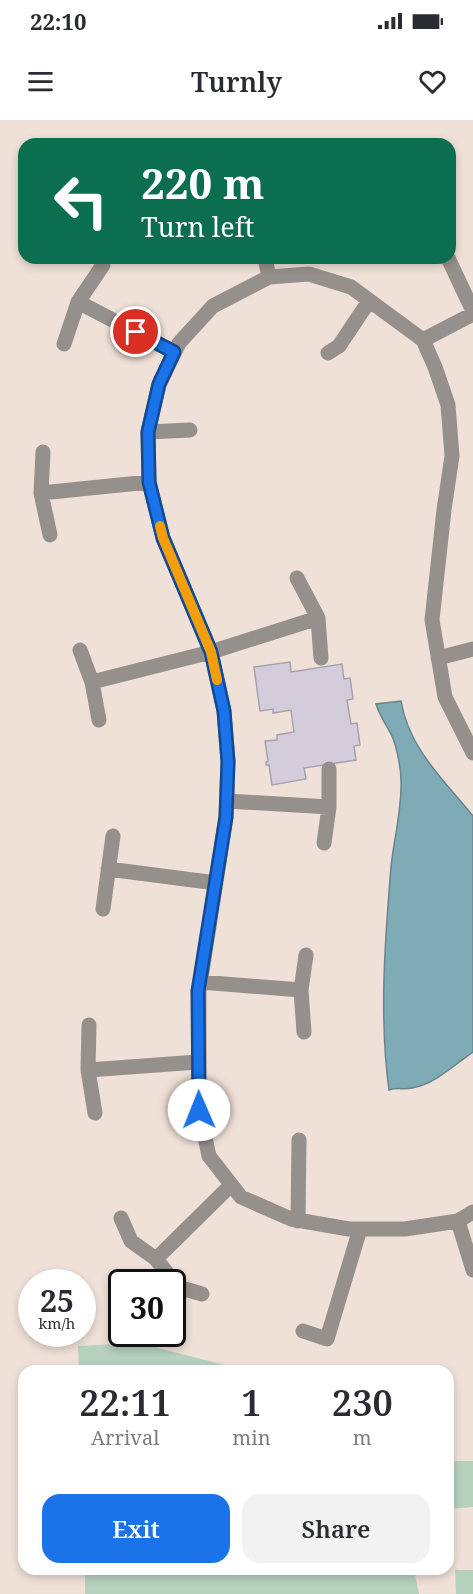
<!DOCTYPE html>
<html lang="en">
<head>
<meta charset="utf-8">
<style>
	:root { --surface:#fff; --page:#f2f2f3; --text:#2b2b33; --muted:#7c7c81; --accent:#1a73e8 }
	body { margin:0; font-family:"Noto Serif",serif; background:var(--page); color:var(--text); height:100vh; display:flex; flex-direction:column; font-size:22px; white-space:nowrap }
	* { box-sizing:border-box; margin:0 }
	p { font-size:20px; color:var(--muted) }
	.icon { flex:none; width:33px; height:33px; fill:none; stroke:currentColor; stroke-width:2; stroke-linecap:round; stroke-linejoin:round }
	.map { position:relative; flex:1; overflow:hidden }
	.panel { position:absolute; left:18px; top:1245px; width:436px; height:210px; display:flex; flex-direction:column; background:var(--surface); border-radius:18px; box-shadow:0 3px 9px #0003 }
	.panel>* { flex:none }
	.top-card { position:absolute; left:18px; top:18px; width:438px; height:126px; border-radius:18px; box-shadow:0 3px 9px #0003; background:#0b6e4f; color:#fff; overflow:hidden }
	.speed { position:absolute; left:18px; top:1149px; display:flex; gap:12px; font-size:30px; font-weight:700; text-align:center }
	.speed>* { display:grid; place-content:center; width:78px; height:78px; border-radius:50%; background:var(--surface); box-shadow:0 3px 9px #0003; line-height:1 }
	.speed small { font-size:15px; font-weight:400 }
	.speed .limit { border:3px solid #111; border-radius:9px; background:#fff; color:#111 }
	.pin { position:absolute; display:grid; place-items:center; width:51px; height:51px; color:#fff; margin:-26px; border:3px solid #fff; border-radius:50%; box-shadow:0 2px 6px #0007 }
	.me { position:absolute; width:66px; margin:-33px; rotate:359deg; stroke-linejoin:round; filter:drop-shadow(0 0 4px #0008) }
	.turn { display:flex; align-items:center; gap:21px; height:126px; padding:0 24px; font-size:27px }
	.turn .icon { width:78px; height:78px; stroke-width:2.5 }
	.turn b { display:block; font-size:42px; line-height:51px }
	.eta { display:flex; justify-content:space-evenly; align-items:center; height:102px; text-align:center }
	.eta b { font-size:36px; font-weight:600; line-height:42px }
	.primary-button { display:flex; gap:12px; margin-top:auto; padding:12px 24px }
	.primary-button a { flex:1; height:69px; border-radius:18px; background:var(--accent); color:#fff; font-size:24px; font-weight:600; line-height:69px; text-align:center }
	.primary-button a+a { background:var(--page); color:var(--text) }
	.status { display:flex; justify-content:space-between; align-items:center; height:42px; padding:0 30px; background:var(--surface); direction:ltr }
	.status svg { height:16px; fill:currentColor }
	header { display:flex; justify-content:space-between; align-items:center; height:78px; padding:0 24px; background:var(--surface); font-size:27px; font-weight:600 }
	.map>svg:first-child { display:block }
	.green { fill:#b6d1be }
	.water { fill:#7eabb6; stroke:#67858b; stroke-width:1.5 }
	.building { fill:#d3cddb; stroke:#a6a1ae; stroke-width:1.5 }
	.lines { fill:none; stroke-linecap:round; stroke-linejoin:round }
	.minor { stroke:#96908c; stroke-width:15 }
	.route-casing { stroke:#114b97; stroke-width:15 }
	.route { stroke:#1a73e8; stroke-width:10 }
	.slow { stroke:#f59e0b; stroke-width:10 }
</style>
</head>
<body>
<div class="status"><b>22:10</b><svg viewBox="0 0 49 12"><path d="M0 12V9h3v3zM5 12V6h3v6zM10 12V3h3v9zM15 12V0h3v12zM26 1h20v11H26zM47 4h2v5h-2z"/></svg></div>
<header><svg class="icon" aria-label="menu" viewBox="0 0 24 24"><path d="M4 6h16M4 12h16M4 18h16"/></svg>Turnly<svg class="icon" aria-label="heart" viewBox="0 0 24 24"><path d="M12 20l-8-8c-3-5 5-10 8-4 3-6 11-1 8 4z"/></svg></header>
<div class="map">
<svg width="473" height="1474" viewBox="0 0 473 1474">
	<rect width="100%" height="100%" fill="#efe1d7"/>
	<path class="green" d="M139 1223 240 1249 243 1251H79L78 1226Z
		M448 1341H473V1387L449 1389Z
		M85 1449H414L419 1474H85Z
		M455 1450H473V1474H456Z"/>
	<path class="water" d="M401 581C409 629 444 660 473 696V932C454 945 435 964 412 968 404 970 397 967 389 970 379 897 385 820 391 747 394 718 402 690 401 661 401 648 397 628 392 616 386 604 380 597 376 584Z"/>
	<path class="building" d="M290 542 291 552 342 544 344 559 350 558 353 579 347 580 351 604 357 603 360 625 354 626 356 640 304 648 306 659 272 665 269 645H266V642L268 641 265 621 277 620V615L294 612 291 590 273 593V589L260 591 254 547Z"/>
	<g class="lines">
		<path class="minor" d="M265 138 269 157
			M448 138 473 191
			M78 182 174 232
			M423 220 473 194
			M64 224 78 182 103 145
			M328 233 339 226 369 181
			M148 312 190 310
			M43 332 41 373 50 415
			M41 373 149 362
			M297 458 318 498 321 538
			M80 530 92 562 99 600
			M438 538 473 529
			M92 562 211 532 318 498
			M473 633 445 577 432 500 444 390 452 336 448 285 435 247 423 220 351 167 309 154 269 157 213 186 179 223 159 265 148 312 149 362 163 418 211 532 224 591 228 641 226 697 199 871V990L209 1036 241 1077 291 1099 349 1109H405L458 1101 473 1092
			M227 681 329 687
			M324 723 329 687V649
			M108 749 216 763
			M103 789 113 716
			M200 862 301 870
			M89 905 88 950 95 993
			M304 912 301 870 306 835
			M88 950 198 942
			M121 1098 131 1121 156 1139 178 1167 202 1174
			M298 1101 299 1020
			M458 1101 473 1150
			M156 1139 231 1065
			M303 1211 327 1219 360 1109"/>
	</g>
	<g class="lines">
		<g class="route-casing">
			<path id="route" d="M136 212 174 232 159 264 148 312 149 362 163 418 211 532 224 591 228 642 226 697 198 871 199 990"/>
		</g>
		<use href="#route" class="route"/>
		<path class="slow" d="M160 406 163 418 211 532 217 560"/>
	</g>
</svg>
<div class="speed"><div>25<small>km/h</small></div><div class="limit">30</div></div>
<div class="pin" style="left:136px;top:212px;background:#d93025"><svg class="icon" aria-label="arrive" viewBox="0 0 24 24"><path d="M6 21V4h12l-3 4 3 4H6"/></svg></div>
<svg class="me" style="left:199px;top:990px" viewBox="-20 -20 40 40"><circle r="19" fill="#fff"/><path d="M0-13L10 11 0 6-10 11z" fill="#1a73e8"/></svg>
<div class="top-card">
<div class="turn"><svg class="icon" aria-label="left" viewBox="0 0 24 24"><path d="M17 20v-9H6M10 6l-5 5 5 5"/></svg><div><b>220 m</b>Turn left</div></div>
</div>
<section class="panel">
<div class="eta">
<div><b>22:11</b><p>Arrival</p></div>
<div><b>1</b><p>min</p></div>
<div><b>230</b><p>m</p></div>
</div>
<div class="primary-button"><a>Exit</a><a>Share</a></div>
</section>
</div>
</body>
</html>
